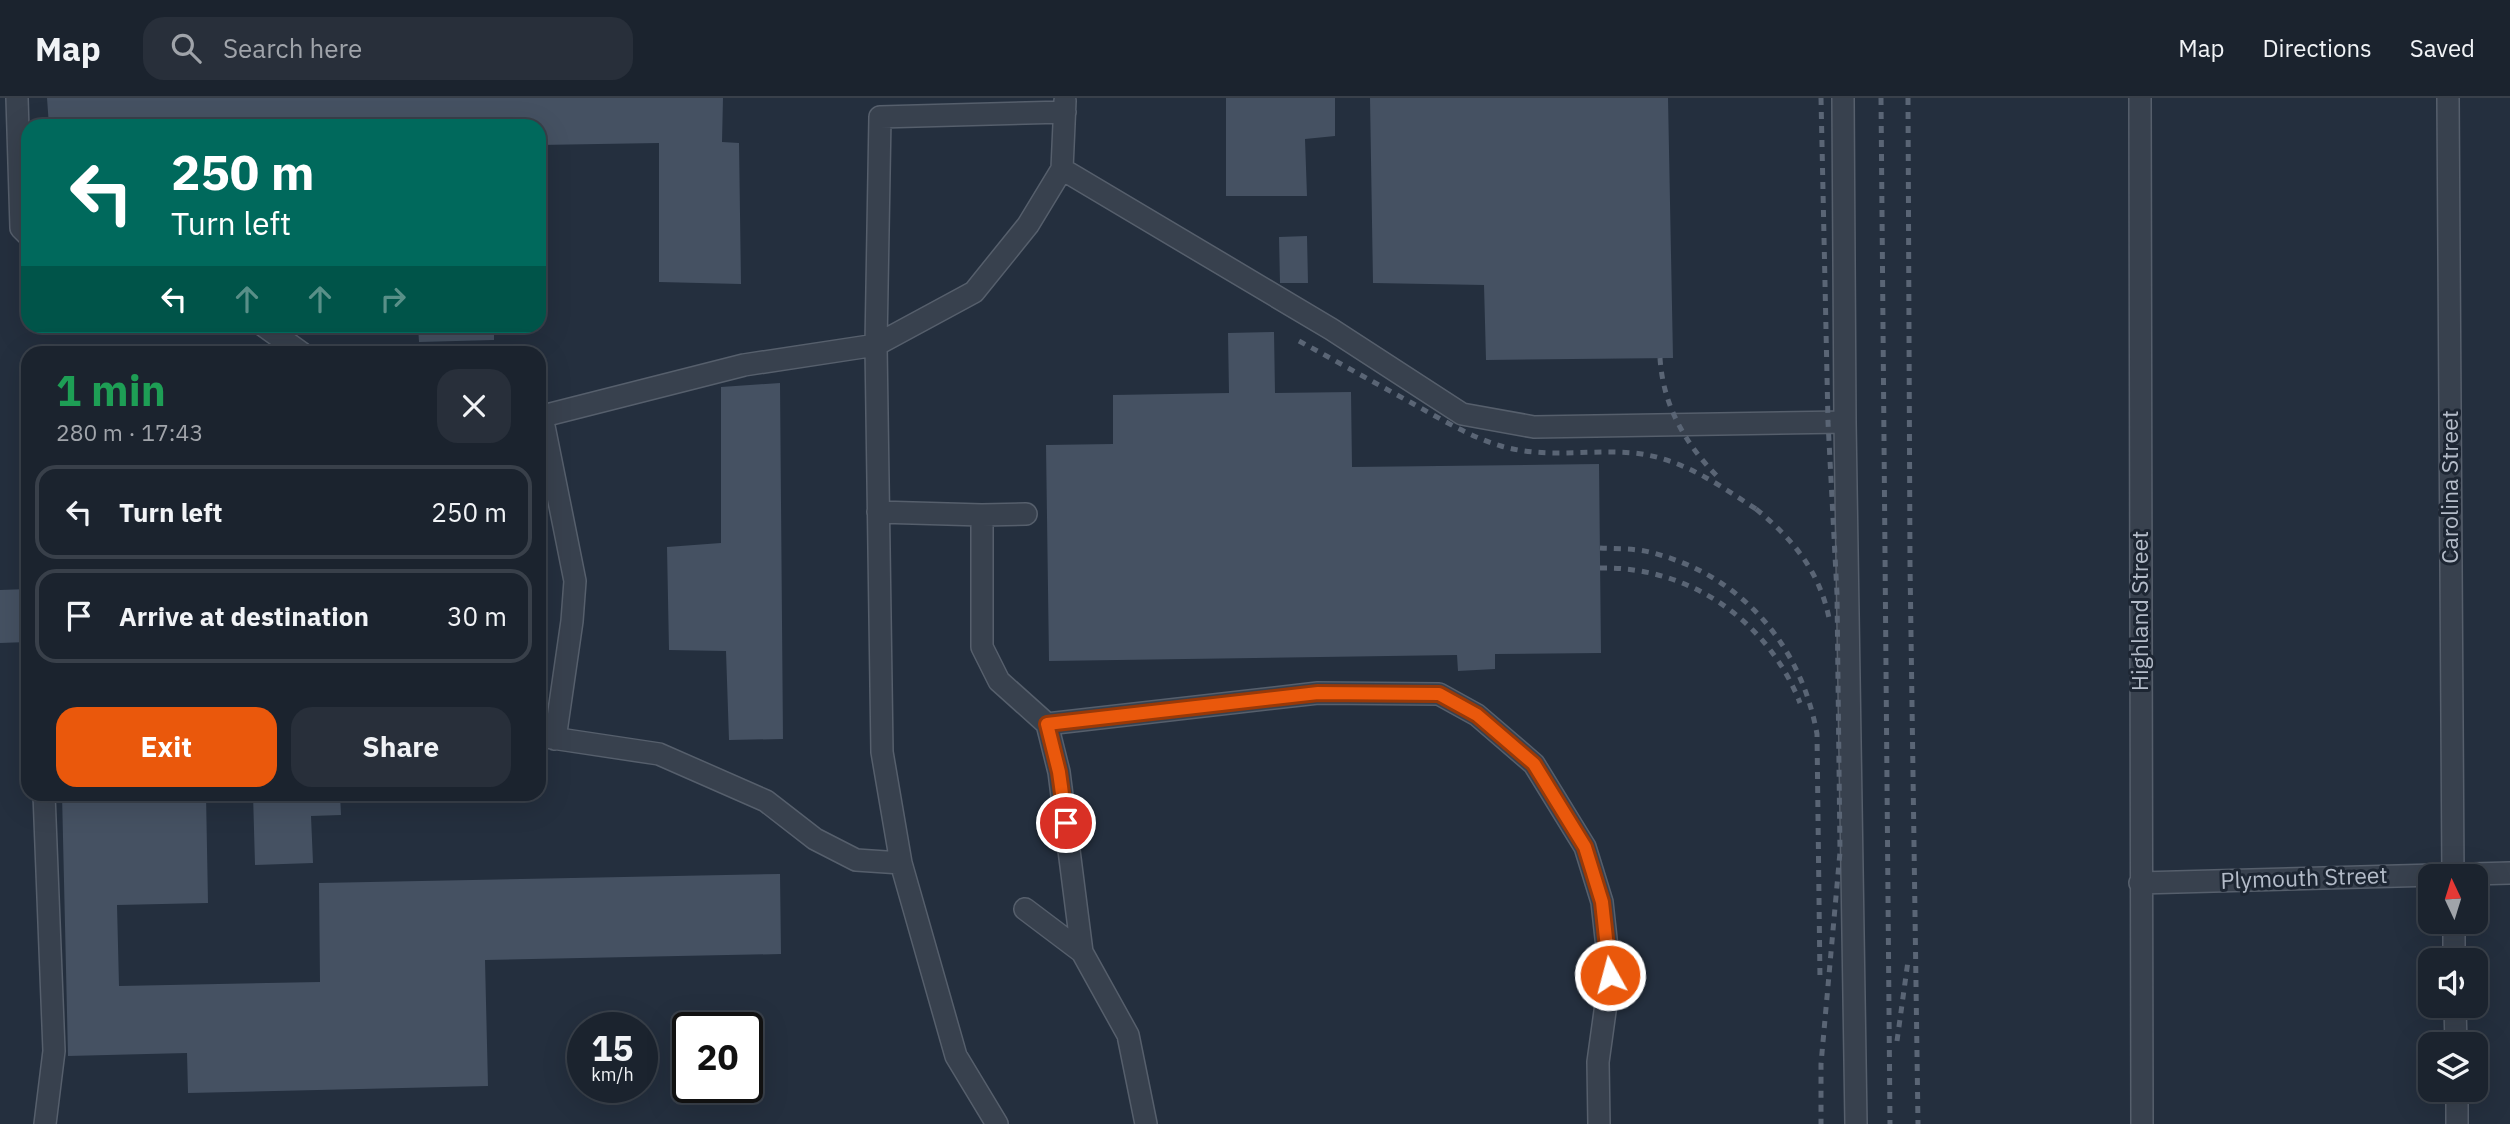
<!DOCTYPE html>
<html lang="en">
<head>
<meta charset="utf-8">
<style>
	:root { --surface:#1b232e; --page:#282f3a; --text:#f1f3f6; --muted:#a0a4aa; --line:#39404a; --accent:#ea580c }
	body { margin:0; font-family:"IBM Plex Sans",sans-serif; background:var(--page); color:var(--text); height:100vh; display:flex; flex-direction:column; font-size:26px; white-space:nowrap }
	* { box-sizing:border-box; margin:0 }
	p { font-size:23px; color:var(--muted) }
	.icon { flex:none; width:38px; height:38px; fill:none; stroke:currentColor; stroke-width:2; stroke-linecap:round; stroke-linejoin:round }
	.map { position:relative; flex:1; overflow:hidden }
	.drawer { position:absolute; left:21px; top:248px; width:525px; height:455px; display:flex; flex-direction:column; background:var(--surface); border-radius:21px; box-shadow:0 7px 28px #0002,0 0 0 2px var(--line) }
	.drawer>* { flex:none }
	.guide { position:absolute; left:21px; top:21px; width:525px; height:214px; border-radius:21px; box-shadow:0 7px 28px #0002,0 0 0 2px var(--line); background:#00695c; color:#fff; overflow:hidden }
	.needle { width:46px; rotate:356deg }
	.buttons { position:absolute; left:2418px; top:766px; display:grid; gap:14px }
	.buttons a { display:grid; place-items:center; width:70px; height:70px; border-radius:14px; background:var(--surface); box-shadow:0 7px 28px #0002,0 0 0 2px var(--line); font-size:35px }
	.speed { position:absolute; left:567px; top:914px; display:flex; gap:14px; font-size:35px; font-weight:700; text-align:center }
	.speed>* { display:grid; place-content:center; width:91px; height:91px; border-radius:50%; background:var(--surface); box-shadow:0 7px 28px #0002,0 0 0 2px var(--line); line-height:1 }
	.speed small { font-size:18px; font-weight:400 }
	.speed .limit { border:4px solid #111; border-radius:10px; background:#fff; color:#111 }
	.pin { position:absolute; display:grid; place-items:center; width:60px; height:60px; color:#fff; margin:-30px; border:4px solid #fff; border-radius:50%; box-shadow:0 2px 7px #0007 }
	.me { position:absolute; width:77px; margin:-38px; rotate:353deg; stroke-linejoin:round; filter:drop-shadow(0 0 5px #0008) }
	.turn { display:flex; align-items:center; gap:24px; height:147px; padding:0 35px; font-size:32px }
	.turn .icon { width:91px; height:91px; stroke-width:2.5 }
	.turn b { display:block; font-size:49px; line-height:60px }
	.lanes { display:flex; align-items:center; height:66px; padding:0 35px; background:#0003; justify-content:center; gap:35px; direction:ltr }
	.lanes .off { opacity:.35 }
	.round { display:grid; place-items:center; flex:none; width:74px; height:74px; border-radius:21px; background:var(--page) }
	.headline { display:flex; align-items:center; justify-content:space-between; height:119px; padding:0 35px }
	h1 { font-size:42px; font-weight:700; line-height:52px; color:#1e9e55 }
	.action { display:flex; gap:14px; margin-top:auto; padding:14px 35px }
	.action a { flex:1; height:80px; border-radius:21px; background:var(--accent); color:#fff; font-size:28px; font-weight:700; line-height:80px; text-align:center }
	.action a+a { background:var(--page); color:var(--text) }
	ul { padding:0; list-style:none }
	li { display:flex; align-items:center; gap:21px; height:94px; margin:0 14px 10px; padding:0 21px; border:4px solid var(--line); border-radius:21px }
	li div { flex:1 }
	li b { display:block; font-size:26px }
	li em { font-style:normal }
	header { display:flex; align-items:center; gap:42px; box-sizing:border-box; height:98px; padding:0 35px; background:var(--surface); border-bottom:2px solid var(--line) }
	header strong { font-size:33px }
	nav { display:flex; gap:38px; margin-inline-start:auto; font-size:24px }
	.search { width:490px; height:63px; background:var(--page); display:flex; align-items:center; gap:18px; box-sizing:border-box; padding:0 24px; border-radius:21px; color:var(--muted); font-size:26px }
	.map>svg:first-child { display:block }
	.building { fill:#455162 }
	.lines { fill:none; stroke-linecap:round; stroke-linejoin:round }
	.minor-casing { stroke:#565f6c; stroke-width:24 }
	.minor { stroke:#38414e; stroke-width:21 }
	.rail { stroke:#5a6575; stroke-width:5; stroke-dasharray:7 7; stroke-linecap:butt }
	.route-casing { stroke:#983908; stroke-width:18 }
	.route { stroke:#ea580c; stroke-width:12 }
	.labels { text-anchor:middle; stroke-width:6; stroke-linejoin:round; paint-order:stroke }
	.street-label { font-size:23px; fill:#b4bcc9; stroke:#1d2633 }
</style>
</head>
<body>
<header>
<strong>Map</strong>
<div class="search"><svg class="icon" aria-label="search" viewBox="0 0 24 24"><circle cx="10" cy="10" r="6"/><path d="M15 15l6 6"/></svg>Search here</div>
<nav><a>Map</a><a>Directions</a><a>Saved</a></nav>
</header>
<div class="map">
<svg width="2510" height="1026" viewBox="0 0 2510 1026">
	<rect width="100%" height="100%" fill="#242f3e"/>
	<path class="building" d="M47 0H723L722 44 739 45 741 186 659 184V45L539 47V28H49Z
		M1226 0H1335V38L1305 41 1307 98H1226Z
		M1370 0H1668L1673 260 1486 262 1484 187 1373 185Z
		M1307 138 1308 185H1280L1279 139Z
		M418 228H494V242L419 244Z
		M1274 234 1275 295 1351 294 1352 369 1599 366 1601 555 1495 556V571L1458 573 1457 557 1049 563 1046 347 1113 346V297L1229 295 1228 235Z
		M780 285 783 641 729 642 726 553 669 552 667 449 721 445V289Z
		M28 491V544L0 545V492Z
		M62 696H206L208 805 117 807 119 888 320 884 319 785 780 776 781 856 485 862 488 988 188 995 187 955 68 958Z
		M253 696H340L341 717 311 718 313 765 255 767Z"/>
	<g class="lines">
		<g class="minor-casing">
			<path id="minor" d="M17 0 21 130 28 137
				M1843 0 1845 324 1856 1026
				M2140 0 2142 1026
				M2448 0 2453 779
				M1062 71 1331 231 1462 316 1534 329 1845 324
				M264 228 303 256
				M542 318 575 483 572 523 555 641
				M539 319 744 267 876 247 974 194 1028 127 1062 71 1065 3
				M878 414 982 417 1026 416
				M982 417V549L999 583 1047 626 1059 674 1082 854
				M1047 626 1318 595 1439 596 1477 617 1534 666 1585 749 1602 804 1610 877 1598 964 1599 1026
				M539 638 659 656 766 703 815 741 856 762 901 765
				M44 696 54 953 45 1026
				M2140 785 2510 775
				M1025 811 1082 854 1128 937 1146 1026
				M2454 824V863
				M2455 908 2456 947
				M2457 992V1026
				M997 1026 956 958 901 765 882 654 876 247 880 19 1065 14"/>
		</g>
		<use href="#minor" class="minor"/>
		<path class="rail" d="M1821 0 1828 324 1837 496 1840 754 1821 966V1026
			M1881 0 1890 1026
			M1908 0 1910 466 1918 1026
			M1299 243C1336 263 1373 284 1410 304 1439 320 1470 339 1501 348 1545 361 1589 351 1634 355 1683 360 1722 389 1762 415
			M1660 260C1663 309 1687 349 1721 382
			M1756 411C1794 442 1821 475 1830 525
			M1600 450C1617 451 1636 450 1653 455 1742 478 1801 547 1817 636L1820 882
			M1600 470C1688 468 1768 522 1800 605
			M1897 943 1908 863"/>
	</g>
	<g class="lines">
		<g class="route-casing">
			<path id="route" d="M1066 725 1059 674 1047 626 1318 595 1439 596 1477 617 1534 666 1585 749 1602 804 1610 877"/>
		</g>
		<use href="#route" class="route"/>
	</g>
	<g class="labels">
		<g class="street-label">
			<text transform="translate(2450 389) rotate(-90)" y="8">Carolina Street</text>
			<text transform="translate(2140 513) rotate(-90)" y="8">Highland Street</text>
			<text transform="translate(2304 780) rotate(-2)" y="8">Plymouth Street</text>
		</g>
	</g>
</svg>
<div class="buttons">
<a><svg class="needle" viewBox="-14 -14 28 28"><path d="M0-13l5 13h-10z" fill="#e53935"/><path d="M0 13l5-13h-10z" fill="#a0a4aa"/></svg></a>
<a><svg class="icon" aria-label="sound" viewBox="0 0 24 24"><path d="M4 9h4l5-4v14l-5-4H4zM17 9q2 3 0 6"/></svg></a>
<a><svg class="icon" aria-label="layers" viewBox="0 0 24 24"><path d="M12 4l9 5-9 5-9-5zM3 14l9 5 9-5"/></svg></a>
</div>
<div class="speed"><div>15<small>km/h</small></div><div class="limit">20</div></div>
<div class="pin" style="left:1066px;top:725px;background:#d93025"><svg class="icon" aria-label="arrive" viewBox="0 0 24 24"><path d="M6 21V4h12l-3 4 3 4H6"/></svg></div>
<svg class="me" style="left:1610px;top:877px" viewBox="-20 -20 40 40"><circle r="17" fill="#ea580c" stroke="#fff" stroke-width="3"/><path d="M0-11L8 9 0 5-8 9z" fill="#fff"/></svg>
<div class="guide">
<div class="turn"><svg class="icon" aria-label="left" viewBox="0 0 24 24"><path d="M17 20v-9H6M10 6l-5 5 5 5"/></svg><div><b>250 m</b>Turn left</div></div>
<div class="lanes"><svg class="icon" aria-label="left" viewBox="0 0 24 24"><path d="M17 20v-9H6M10 6l-5 5 5 5"/></svg><svg class="icon off" aria-label="ahead" viewBox="0 0 24 24"><path d="M12 20V5M6 11l6-6 6 6"/></svg><svg class="icon off" aria-label="ahead" viewBox="0 0 24 24"><path d="M12 20V5M6 11l6-6 6 6"/></svg><svg class="icon off" aria-label="right" viewBox="0 0 24 24"><path d="M7 20v-9h11M14 6l5 5-5 5"/></svg></div>
</div>
<section class="drawer">
<div class="headline"><div><h1>1 min</h1><p>280 m · 17:43</p></div><a class="round"><svg class="icon" aria-label="close" viewBox="0 0 24 24"><path d="M6 6l12 12M18 6L6 18"/></svg></a></div>
<ul>
<li><svg class="icon" aria-label="left" viewBox="0 0 24 24"><path d="M17 20v-9H6M10 6l-5 5 5 5"/></svg><div><b>Turn left</b></div><em>250 m</em></li>
<li><svg class="icon" aria-label="arrive" viewBox="0 0 24 24"><path d="M6 21V4h12l-3 4 3 4H6"/></svg><div><b>Arrive at destination</b></div><em>30 m</em></li>
</ul>
<div class="action"><a>Exit</a><a>Share</a></div>
</section>
</div>
</body>
</html>
